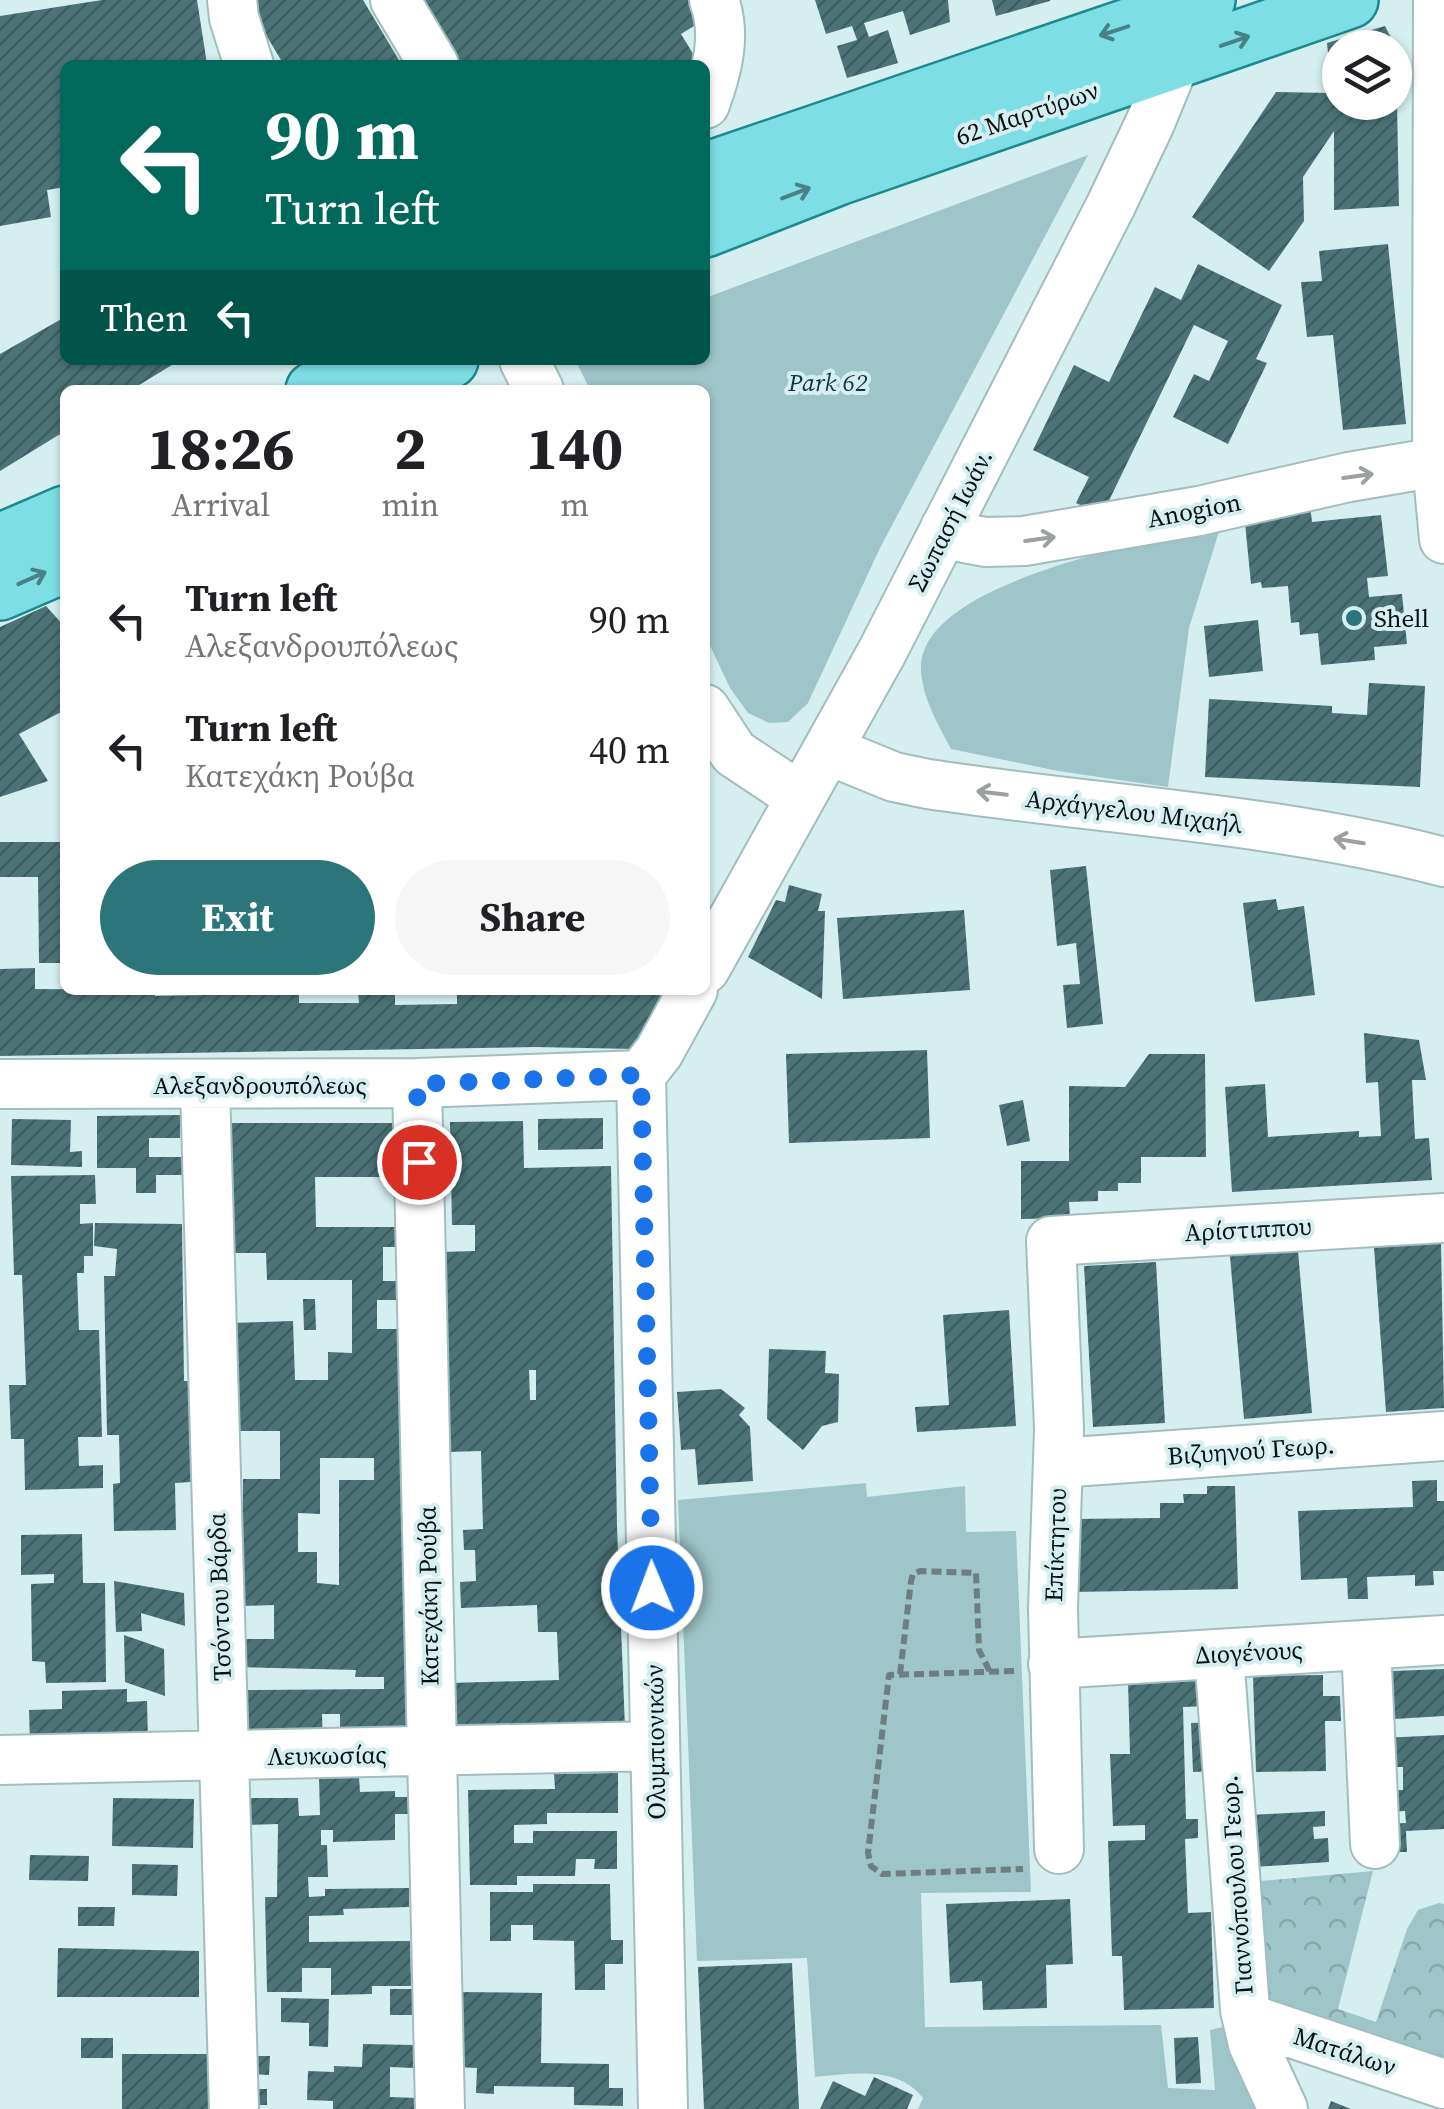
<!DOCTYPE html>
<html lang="en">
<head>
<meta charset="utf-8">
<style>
	:root { --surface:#fff; --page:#f6f6f6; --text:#202124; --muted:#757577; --accent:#2c757a }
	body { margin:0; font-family:"Source Serif 4",serif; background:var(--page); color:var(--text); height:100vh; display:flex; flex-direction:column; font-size:38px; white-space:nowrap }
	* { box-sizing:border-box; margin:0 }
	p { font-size:32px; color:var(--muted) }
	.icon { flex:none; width:55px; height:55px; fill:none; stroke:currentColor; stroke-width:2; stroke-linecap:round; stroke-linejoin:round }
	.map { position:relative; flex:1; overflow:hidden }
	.sheet { position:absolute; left:60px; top:385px; width:650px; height:610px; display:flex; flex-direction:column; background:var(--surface); border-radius:15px; box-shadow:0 2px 8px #0004 }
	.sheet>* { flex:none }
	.top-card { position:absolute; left:60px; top:60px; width:650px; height:305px; border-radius:15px; box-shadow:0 2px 8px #0004; background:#00695c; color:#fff; overflow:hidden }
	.controls { position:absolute; left:1322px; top:30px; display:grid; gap:20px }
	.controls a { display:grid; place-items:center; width:90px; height:90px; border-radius:50%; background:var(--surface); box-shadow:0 2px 8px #0004; font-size:50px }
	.pin { position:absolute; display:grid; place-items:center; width:85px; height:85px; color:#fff; margin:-42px; border:5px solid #fff; border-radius:50%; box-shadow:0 2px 10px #0007 }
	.me { position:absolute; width:110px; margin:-55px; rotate:359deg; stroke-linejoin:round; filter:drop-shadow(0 0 8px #0008) }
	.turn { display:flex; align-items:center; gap:35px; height:210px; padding:0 40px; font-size:45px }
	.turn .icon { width:130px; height:130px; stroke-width:2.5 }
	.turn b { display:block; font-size:70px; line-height:85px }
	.then { display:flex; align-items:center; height:95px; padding:0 40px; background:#0003; gap:20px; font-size:38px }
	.eta { display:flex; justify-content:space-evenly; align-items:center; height:170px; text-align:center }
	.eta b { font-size:60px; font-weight:700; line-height:70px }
	.action { display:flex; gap:20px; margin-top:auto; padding:20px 40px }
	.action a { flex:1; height:115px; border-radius:60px; background:var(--accent); color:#fff; font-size:40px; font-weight:700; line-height:115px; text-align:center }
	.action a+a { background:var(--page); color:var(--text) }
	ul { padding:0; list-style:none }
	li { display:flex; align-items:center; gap:30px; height:130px; padding:0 40px }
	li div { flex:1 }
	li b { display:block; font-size:38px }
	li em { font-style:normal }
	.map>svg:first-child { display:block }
	.green { fill:#9ec5c7 }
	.forest { fill:url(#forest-crowns) }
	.building { fill:url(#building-hatch); fill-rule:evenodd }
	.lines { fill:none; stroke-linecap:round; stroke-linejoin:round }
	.minor-casing { stroke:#a3bdbf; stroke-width:52 }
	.major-casing { stroke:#1c898f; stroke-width:60 }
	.path { stroke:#6d7e80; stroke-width:6; stroke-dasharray:10 5; stroke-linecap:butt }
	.minor { stroke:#fff; stroke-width:48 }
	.major { stroke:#7ddfe5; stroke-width:55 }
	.oneway { stroke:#488286 }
	.oneway2 { stroke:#9ca0a0 }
	.route { stroke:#1a73e8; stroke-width:18; stroke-dasharray:0 32.4 }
	.poi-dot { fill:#2c757a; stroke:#d5eff1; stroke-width:4 }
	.labels { text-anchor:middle; stroke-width:8; stroke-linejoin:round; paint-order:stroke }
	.street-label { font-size:25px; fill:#081112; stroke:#d5eff1 }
	.park-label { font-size:25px; font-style:italic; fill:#0c3639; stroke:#d5eff1 }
	.poi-label { font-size:25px; fill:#081112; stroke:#d5eff1; text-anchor:start }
</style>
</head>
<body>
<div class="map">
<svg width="1444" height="2109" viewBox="0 0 1444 2109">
	<defs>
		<pattern id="forest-crowns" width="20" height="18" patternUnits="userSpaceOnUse" patternTransform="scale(2.5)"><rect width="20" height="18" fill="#9ec5c7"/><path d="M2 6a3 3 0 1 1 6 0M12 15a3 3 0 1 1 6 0" fill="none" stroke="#87a8aa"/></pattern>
		<pattern id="building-hatch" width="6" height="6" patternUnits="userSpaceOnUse" patternTransform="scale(2.5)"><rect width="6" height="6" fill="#4c7477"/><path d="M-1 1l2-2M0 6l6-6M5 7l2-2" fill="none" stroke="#3d5e60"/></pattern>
	</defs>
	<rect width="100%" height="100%" fill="#d5eff1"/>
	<path class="green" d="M1088 155 880 548 808 703 788 722 769 723 748 713 730 688 705 635V390H590L577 363 705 360V298Z
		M1221 525 1189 628 1168 787 1058 771 951 749C938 724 923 699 921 671 915 581 1155 541 1221 525Z
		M866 1483 867 1497 965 1486 966 1532 1016 1531 1031 1892 921 1893 925 2027 1161 2025 1168 2088 1215 2090 1210 2030 1227 2026 1261 2109H918L923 2098C897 2065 851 2074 815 2077L807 1958 697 1961 678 1500Z"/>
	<path class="forest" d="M1373 1871 1338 2009 1376 2022 1407 1929 1418 1910 1439 1903 1444 1904V2073L1263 2011 1250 1882Z"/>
	<path class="building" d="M102 0H197L207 64 65 65V187L47 190 51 217 0 226V16Z
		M245 0H363L402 65H284Z
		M412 0H689L702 21 681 34 700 65H454Z
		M815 0H948L950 22 910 35 903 11 864 23 869 37 888 30 898 63 847 78 837 46 857 40 852 26 826 34Z
		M992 0H1050V1L996 16Z
		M1385 26 1396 48H1340V102H1397L1399 206 1334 210V131L1303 177 1304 221 1269 271 1192 217 1276 92 1332 93 1327 43Z
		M1388 244 1406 424 1343 430 1333 335 1307 337 1301 282 1322 281 1319 251Z
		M1198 264 1282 305 1256 359 1267 363 1228 444 1173 417 1194 374 1209 381 1228 341 1194 325 1102 515 1076 503 1089 477 1033 450 1074 365 1109 382 1155 287 1181 300Z
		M65 317V360H180L131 390H65V431L0 471V354Z
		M1310 504 1312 522 1381 515 1388 576 1367 578 1369 597 1402 594 1407 644 1374 647 1375 660 1321 665 1318 633 1300 635 1299 622 1291 623 1288 586 1262 588 1261 582 1251 584 1245 523Z
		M46 606 65 627V710L19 734 48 781 0 797V627Z
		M1258 620 1263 671 1209 677 1204 626Z
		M1369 683 1425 686 1420 787 1205 777 1209 699 1332 706V713L1367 715Z
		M0 842H65V963H39L38 877H0Z
		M1086 866 1103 1024 1067 1028 1063 985 1080 984 1076 943 1057 946 1050 870Z
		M789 885 822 894 818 911H825L822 999 748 957 776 900 785 902Z
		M1276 899 1278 910 1304 906 1315 995 1255 1002 1243 903Z
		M964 910 970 990 843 999 837 918Z
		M35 968V989L155 990V996L299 993V1003H359L358 992H395V1005L457 1004V990H663L635 1049 535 1047 0 1056V969Z
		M1364 1033 1419 1040 1426 1080H1412L1415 1139 1429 1138 1432 1180 1232 1192 1225 1087 1265 1084 1268 1137 1359 1131V1137L1381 1136 1378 1082 1366 1083Z
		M927 1050 930 1138 789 1143 786 1054Z
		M1149 1054H1205L1206 1157H1141V1183H1118V1191H1098V1201L1069 1202 1070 1218 1021 1219V1161H1069V1086L1125 1087Z
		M1023 1100 1030 1141 1007 1146 999 1105Z
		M180 1115V1138H149V1157H183V1175H156V1193H136V1168H97V1116Z
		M603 1118V1149L538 1150V1119Z
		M12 1119 71 1120 70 1152 82 1151V1167L11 1165Z
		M523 1121 524 1168 611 1166 617 1526 625 1728 451 1733 450 1683 559 1680 557 1632H538L537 1605 461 1608 460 1582 476 1581 475 1550H464L463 1530 483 1529 481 1451 447 1452 441 1252 475 1251V1225H452L450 1122ZM529 1370H536V1400H530Z
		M232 1123H395V1177H315L316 1227H400V1247H383V1281H400V1300H377V1329H406L407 1743 340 1733V1714H322L323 1746H242V1690L384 1689V1677H355L356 1670 238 1667V1639H274V1605L243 1606V1479H280V1431H236L231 1323 293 1321 295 1380H328V1352L352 1353V1280H267L266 1253H232ZM320 1458H374V1480H339V1585L317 1583V1552H298V1513L320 1514Z
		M95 1175 96 1204H80V1224L93 1223V1256H84V1273H77L79 1330H99L102 1437H78L79 1466 103 1465V1488L25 1490 24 1439H11L9 1385H26L22 1275H14L11 1176Z
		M95 1223 182 1224 184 1381H189L191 1482 175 1483 176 1530 114 1531 113 1484 120 1483 119 1435H107L104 1276H115L117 1249 94 1246Z
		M1441 1243 1444 1408 1386 1412 1374 1247Z
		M1298 1251 1312 1413 1244 1419 1230 1256Z
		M1156 1262 1165 1423 1093 1427 1084 1266Z
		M303 1299H315L316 1330H304Z
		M1009 1310 1016 1426 917 1432 915 1407 949 1405 943 1315Z
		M769 1349 826 1351 825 1373 839 1374 838 1422 822 1426 803 1450 767 1419Z
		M721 1389 745 1408 739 1415 750 1427 753 1481 698 1485 695 1449 681 1450 677 1392Z
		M1437 1480V1501H1444V1571H1433L1434 1585 1415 1586V1575L1367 1577 1368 1599H1348L1347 1578 1301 1580 1298 1511 1413 1507 1412 1481Z
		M1207 1486H1235L1238 1589 1074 1592 1073 1519 1160 1518V1503H1184L1183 1494H1207Z
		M82 1534 83 1583H105L106 1682 46 1683 45 1662 32 1661 31 1584 54 1583V1574L21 1575V1535Z
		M114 1581 184 1593 185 1626 141 1613 142 1631 116 1632Z
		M124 1635 164 1649 165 1696 125 1682Z
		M1444 1669V1716L1394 1719 1392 1671Z
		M1323 1675V1696H1340L1341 1721H1325L1326 1771 1256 1772 1253 1676Z
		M1208 1679 1209 1706 1183 1707 1186 1819H1198V1838L1185 1839 1188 1913 1211 1912 1214 2008 1124 2010 1122 1956H1112L1108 1841 1145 1840V1825L1113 1826 1110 1754H1130L1128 1682Z
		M127 1689V1702L147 1701 148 1740 30 1743 29 1710 62 1709V1691Z
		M1212 1722 1214 1771 1193 1772 1191 1723Z
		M1444 1735V1829L1406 1831 1407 1852H1387L1385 1824 1406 1823 1405 1811 1387 1812 1386 1790H1403V1767H1383L1382 1738Z
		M618 1773V1813H547V1824L514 1825V1843H533V1831H617V1869H594L595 1859H576L575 1876H517V1885H470L468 1790 555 1789 554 1774Z
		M319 1777H359L360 1792 395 1791V1797H409V1814H395V1840L333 1842V1830H321V1845H327L328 1877H308L309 1897 325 1896V1889L409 1888V1907L343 1909 344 1915 309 1916V1942L410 1941 411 1986H372V1994L331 1995V1968H302V1992H267L265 1897H277L278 1824 245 1825V1798H298L299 1816 320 1815Z
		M113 1798 194 1799 193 1848 112 1846Z
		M1325 1811V1826L1313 1827 1314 1839 1328 1838 1329 1862 1254 1867 1251 1815Z
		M30 1855 89 1856 88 1881 29 1880Z
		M132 1864 178 1865 177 1896 132 1895Z
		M533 1884H610L611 1940H623V1964H605V1990H575L574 1941 533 1940V1925H511V1941H490V1892H533Z
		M1070 1899 1073 1964 1046 1965 1047 2008 983 2010 982 1981 950 1983 946 1904Z
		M78 1907H115L114 1926H78Z
		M58 1948 199 1951V1997H57Z
		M792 1963 799 2109H704L698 1967Z
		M390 1989H414L413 2015H390Z
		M457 1992 542 1993 541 2063 609 2064V2088H623V2106L574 2105V2087L494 2086V2094L476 2093 477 2068 456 2067Z
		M281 1998 329 1999 328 2047 309 2046V2023L281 2022Z
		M1198 2037 1201 2083 1176 2084 1174 2038Z
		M81 2038H113V2058H81Z
		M363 2044 414 2045V2068L390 2067V2097L418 2098 417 2109H333V2101L307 2100 308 2071 334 2072V2066L362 2067Z
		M122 2054H208V2109H122Z
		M248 2056H270L269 2075 248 2074Z
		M874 2077 913 2095 907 2109H820L833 2081 865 2096Z
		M249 2089H267V2105H249Z
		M1331 2101 1351 2109H1328Z"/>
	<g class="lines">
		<g class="minor-casing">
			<path id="minor" d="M232 0 234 18 249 65
				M395 0 434 65
				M1438 0 1437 464 1444 539
				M705 104C717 71 727 35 714 0
				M524 360 539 390
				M945 528 964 538 985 542 1024 541 1199 511 1349 477 1444 461
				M705 709 734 753 800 797
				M828 750 894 777 928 784C1100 810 1276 818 1444 862
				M705 969 882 652 1111 205 1150 123 1175 62
				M641 1075 663 2109
				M641 1075 659 1052 693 990
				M417 1083 440 2109
				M0 1084 417 1083 641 1075
				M205 1086 234 2109
				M1058 1463 1444 1436
				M1366 1645 1375 1844
				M1219 1654 1245 2010 1253 2044 1283 2109
				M1053 1664 1444 1640
				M0 1760 655 1746
				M1059 1849 1053 1608 1059 1429 1051 1241 1444 1218
				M1247 2018 1444 2084"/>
		</g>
		<g class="major-casing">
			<path id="major" d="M705 171 1207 0
				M705 229 838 177 1350 0
				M314 390 363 360
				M398 390 450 360
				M0 542 65 514
				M0 592 65 564"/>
		</g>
		<path class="path" d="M1014 1671 889 1675 868 1853 871 1866 882 1874 1023 1869
			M900 1674 911 1581 913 1574 920 1571 976 1573 979 1650 990 1672"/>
		<use href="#minor" class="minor"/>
		<use href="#major" class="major"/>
	</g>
	<defs><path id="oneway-shaft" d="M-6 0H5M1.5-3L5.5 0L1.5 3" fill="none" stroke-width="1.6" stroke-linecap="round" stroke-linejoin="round" transform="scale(2.5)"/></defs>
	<g class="oneway">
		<use href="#oneway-shaft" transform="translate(1114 31) rotate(162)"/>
		<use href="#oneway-shaft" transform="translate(1235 41) rotate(-19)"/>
		<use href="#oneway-shaft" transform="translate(796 193) rotate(-21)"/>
		<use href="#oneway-shaft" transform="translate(32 578) rotate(-24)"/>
	</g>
	<g class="oneway2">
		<use href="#oneway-shaft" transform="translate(1358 476) rotate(-8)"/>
		<use href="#oneway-shaft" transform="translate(1040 539) rotate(-8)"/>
		<use href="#oneway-shaft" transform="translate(992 793) rotate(-173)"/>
		<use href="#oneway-shaft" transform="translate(1349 841) rotate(-171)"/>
	</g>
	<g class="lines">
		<path class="route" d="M419 1162 417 1084 641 1075 652 1588"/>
	</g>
	<circle class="poi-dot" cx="1354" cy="618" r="10"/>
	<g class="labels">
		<g class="street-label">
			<text transform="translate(1027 113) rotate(-19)" y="9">62 Μαρτύρων</text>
			<text transform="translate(1194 510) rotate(-11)" y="9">Anogion</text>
			<text transform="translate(950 520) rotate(-63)" y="9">Σωπασή Ιωάν.</text>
			<text transform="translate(1134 811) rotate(7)" y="9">Αρχάγγελου Μιχαήλ</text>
			<text x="260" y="1094">Αλεξανδρουπόλεως</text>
			<text transform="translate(1248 1229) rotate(-3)" y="9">Αρίστιππου</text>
			<text transform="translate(1251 1450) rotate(-4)" y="9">Βιζυηνού Γεωρ.</text>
			<text transform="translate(1055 1545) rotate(-88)" y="9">Επίκτητου</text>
			<text transform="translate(428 1596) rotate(-91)" y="9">Κατεχάκη Ρούβα</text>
			<text transform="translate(219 1597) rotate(-92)" y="9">Τσόντου Βάρδα</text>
			<text transform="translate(1249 1652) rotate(-3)" y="9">Διογένους</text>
			<text transform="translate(655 1742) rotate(-91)" y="9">Ολυμπιονικών</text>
			<text transform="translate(327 1755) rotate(-1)" y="9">Λευκωσίας</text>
			<text transform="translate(1236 1885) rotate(-94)" y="9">Γιαννόπουλου Γεωρ.</text>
			<text transform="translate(1345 2051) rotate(18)" y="9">Ματάλων</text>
		</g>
		<g class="park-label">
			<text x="828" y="391">Park 62</text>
		</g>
		<g class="poi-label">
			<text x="1374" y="627">Shell</text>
		</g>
	</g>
</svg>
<div class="controls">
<a><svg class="icon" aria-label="layers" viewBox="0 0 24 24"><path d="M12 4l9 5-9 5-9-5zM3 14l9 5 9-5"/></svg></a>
</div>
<div class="pin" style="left:419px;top:1162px;background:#d93025"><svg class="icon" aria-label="arrive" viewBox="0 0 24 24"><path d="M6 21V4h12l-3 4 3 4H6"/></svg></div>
<svg class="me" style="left:652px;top:1588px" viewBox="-20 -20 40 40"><circle r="17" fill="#1a73e8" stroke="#fff" stroke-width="3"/><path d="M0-11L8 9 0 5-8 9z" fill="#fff"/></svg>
<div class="top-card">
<div class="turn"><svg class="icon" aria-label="left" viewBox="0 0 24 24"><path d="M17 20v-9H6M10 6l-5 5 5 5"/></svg><div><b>90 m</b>Turn left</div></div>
<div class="then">Then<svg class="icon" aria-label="left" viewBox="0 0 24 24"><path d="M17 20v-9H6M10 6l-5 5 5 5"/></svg></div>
</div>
<section class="sheet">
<div class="eta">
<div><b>18:26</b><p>Arrival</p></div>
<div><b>2</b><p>min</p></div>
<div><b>140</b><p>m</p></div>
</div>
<ul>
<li><svg class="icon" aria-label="left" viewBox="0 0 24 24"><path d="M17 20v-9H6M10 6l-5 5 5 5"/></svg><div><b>Turn left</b><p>Αλεξανδρουπόλεως</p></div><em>90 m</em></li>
<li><svg class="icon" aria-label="left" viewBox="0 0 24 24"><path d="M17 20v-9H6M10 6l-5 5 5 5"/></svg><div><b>Turn left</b><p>Κατεχάκη Ρούβα</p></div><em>40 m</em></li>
</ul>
<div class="action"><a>Exit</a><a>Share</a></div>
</section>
</div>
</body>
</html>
